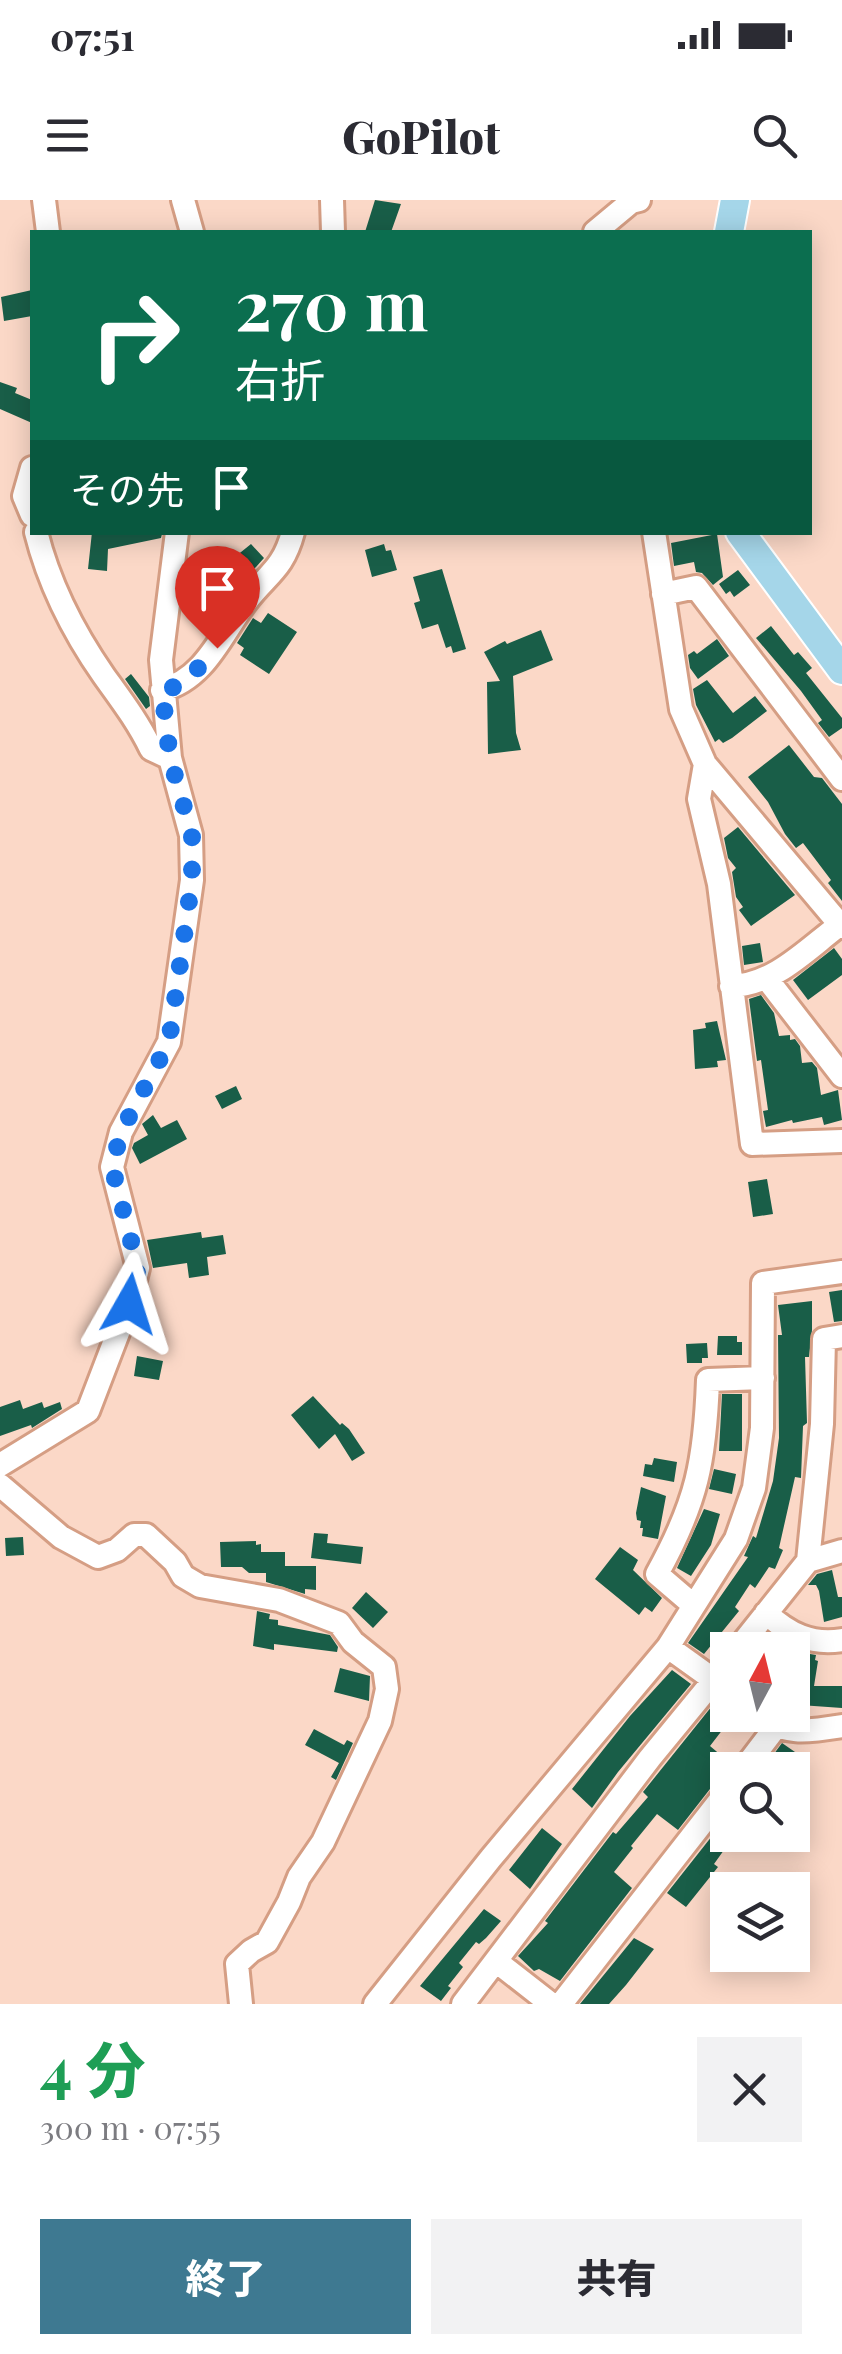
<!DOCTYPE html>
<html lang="ja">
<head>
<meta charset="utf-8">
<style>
	:root { --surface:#fff; --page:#f2f2f3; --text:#2b2b33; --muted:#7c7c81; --accent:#3e7991 }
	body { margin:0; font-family:"Playfair Display","Noto Sans JP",serif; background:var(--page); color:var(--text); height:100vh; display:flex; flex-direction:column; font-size:38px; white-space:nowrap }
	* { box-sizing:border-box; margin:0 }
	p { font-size:32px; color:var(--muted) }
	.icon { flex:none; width:55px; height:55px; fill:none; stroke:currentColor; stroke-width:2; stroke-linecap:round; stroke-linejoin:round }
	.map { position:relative; height:1804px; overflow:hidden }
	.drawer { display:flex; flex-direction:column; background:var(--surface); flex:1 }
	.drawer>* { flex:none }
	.banner { position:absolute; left:30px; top:30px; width:782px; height:305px; border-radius:0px; box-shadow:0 5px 25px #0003; background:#0b6e4f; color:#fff; overflow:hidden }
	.needle { width:65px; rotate:7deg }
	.buttons { position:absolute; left:710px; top:1432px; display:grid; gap:20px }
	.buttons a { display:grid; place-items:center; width:100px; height:100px; border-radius:0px; background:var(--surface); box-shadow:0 5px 25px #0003; font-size:50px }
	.pin { position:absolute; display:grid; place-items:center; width:85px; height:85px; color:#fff; margin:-102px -42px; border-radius:50% 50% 50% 0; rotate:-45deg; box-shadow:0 0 10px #0007 }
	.pin .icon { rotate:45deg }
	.me { position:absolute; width:110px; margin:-55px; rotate:6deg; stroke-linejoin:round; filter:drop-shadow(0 0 8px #0008) }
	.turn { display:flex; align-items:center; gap:35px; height:210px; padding:0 40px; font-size:45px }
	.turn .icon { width:130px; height:130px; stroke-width:2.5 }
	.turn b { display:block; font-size:70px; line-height:85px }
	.then { display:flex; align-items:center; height:95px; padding:0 40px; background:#0003; gap:20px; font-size:38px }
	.round { display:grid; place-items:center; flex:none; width:105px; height:105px; border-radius:0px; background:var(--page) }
	.headline { display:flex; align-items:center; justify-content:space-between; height:170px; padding:0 40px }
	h1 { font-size:60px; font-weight:800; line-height:75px; color:#1e9e55 }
	.primary-button { display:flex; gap:20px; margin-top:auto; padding:20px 40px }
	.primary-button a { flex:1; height:115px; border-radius:0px; background:var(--accent); color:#fff; font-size:40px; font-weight:800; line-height:115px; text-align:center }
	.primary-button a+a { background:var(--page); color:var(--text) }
	.status { display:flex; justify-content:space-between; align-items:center; height:70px; padding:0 50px; background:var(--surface); direction:ltr }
	.status svg { height:28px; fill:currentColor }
	header { display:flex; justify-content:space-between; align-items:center; height:130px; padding:0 40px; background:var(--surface); font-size:45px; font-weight:800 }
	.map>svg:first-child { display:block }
	.building { fill:#195e48 }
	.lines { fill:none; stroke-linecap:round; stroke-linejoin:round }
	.minor-casing { stroke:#d59e84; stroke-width:28 }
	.major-casing { stroke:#fff; stroke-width:32 }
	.minor { stroke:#fff; stroke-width:22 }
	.major { stroke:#a5d6e9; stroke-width:28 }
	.route { stroke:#1a73e8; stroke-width:18; stroke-dasharray:0 32.4 }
</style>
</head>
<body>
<div class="status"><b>07:51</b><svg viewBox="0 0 49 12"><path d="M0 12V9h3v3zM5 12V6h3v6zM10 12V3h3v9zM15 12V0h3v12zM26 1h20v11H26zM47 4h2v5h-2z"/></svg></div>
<header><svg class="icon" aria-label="menu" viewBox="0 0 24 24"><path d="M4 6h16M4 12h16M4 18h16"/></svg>GoPilot<svg class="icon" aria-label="search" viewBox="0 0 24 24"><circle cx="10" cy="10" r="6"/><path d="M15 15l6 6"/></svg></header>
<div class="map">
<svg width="842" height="1804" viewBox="0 0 842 1804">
	<rect width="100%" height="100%" fill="#fbd8c7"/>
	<path class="building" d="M375 0 401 4 391 32H365Z
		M32 90V116L4 121 1 97Z
		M0 182 17 188 15 193 32 200V223L0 209Z
		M92 332H162V334L161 338 108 349 107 371 88 369Z
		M717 334 723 377 713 385 702 373 696 372 694 362 674 366 671 343Z
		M251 344 264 358 256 367 214 402 210 397 186 415 182 410 184 398Z
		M384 344 386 351 391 350 397 370 372 377 365 350Z
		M442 369 466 449 453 453 451 446 446 448 438 424 422 429 414 403 420 401 413 377Z
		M738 370 750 385 734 397 730 391 726 394 719 384Z
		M268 413 297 432 269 474 240 455 244 448 237 443 253 418 261 423Z
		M771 426 794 455 798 452 812 468 806 473 842 518V528L829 537 818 523 822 520 801 491 756 438Z
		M541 430 553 460 513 476 516 533 521 550 488 554 487 482 500 481 484 452 505 441 507 444Z
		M717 439 729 456 698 479 690 468 688 455 694 451 697 454Z
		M131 474 149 497 150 506 146 509 125 479Z
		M707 480 733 513 755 496 767 511 732 538 723 543 719 539 715 542 696 505 693 489Z
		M789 545 814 577 822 578 842 604V701L828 683 831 680 803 643 796 648 785 634 768 602 748 577Z
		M738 627 795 695 751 726 739 710 743 707 736 697 732 672 736 668 728 658 724 638Z
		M760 743 763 762 744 765 742 746Z
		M834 748 842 759V775L808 800 793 780Z
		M761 795 774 813 779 836 790 835V840L795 839 800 846 802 863 812 862 817 868 821 895 838 890 842 920 824 925 822 917 793 923 792 920 766 927 763 911 768 910 761 860 757 861 749 799Z
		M717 821 726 860 717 861 718 867 695 869 693 830 706 828 705 823Z
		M236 886 242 899 222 909 215 896Z
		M153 915 161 928 177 920 187 939 140 964 132 948 134 943 148 935 142 924Z
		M767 979 773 1014 753 1017 748 982Z
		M201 1032 202 1038 223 1035 226 1054 207 1057 209 1075 189 1078 187 1063 153 1068 147 1040Z
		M842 1090V1121L834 1122 829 1092Z
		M812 1101V1130L809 1157H805L807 1223 803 1226 801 1278 795 1277 779 1348 783 1350 775 1369 769 1367 755 1388 750 1384 735 1407 739 1411 704 1454 688 1443 748 1357 744 1356 753 1336 756 1338 773 1281 779 1238 778 1135H782L778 1105Z
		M718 1136H737V1142H742V1155H717Z
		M707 1143 708 1158H702V1163H687L686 1144Z
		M137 1156 163 1161 159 1180 134 1176Z
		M722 1194H742V1251H719Z
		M313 1196 340 1225 342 1223 349 1229 365 1253 352 1261 335 1234 319 1249 291 1215Z
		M20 1200 23 1209 42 1202 44 1208 60 1202 62 1209 32 1228 31 1225 0 1236V1207Z
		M654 1258 677 1262 674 1282 643 1276 645 1264 652 1265Z
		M714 1269 736 1274 732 1294 709 1289Z
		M641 1287 666 1296 658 1339 642 1336 643 1328H640L641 1321 637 1320 636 1313Z
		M704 1309 720 1314 711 1345 691 1376 677 1368Z
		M314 1333 328 1334 327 1343 363 1347 361 1364 311 1358Z
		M23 1337 24 1355 6 1356 5 1338Z
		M256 1341V1345L261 1344V1352H285V1366H316V1390L305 1389V1394L266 1382V1373H249L242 1367H221L220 1342Z
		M620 1347 638 1360 633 1370 662 1398 652 1412 645 1407 639 1415 595 1379Z
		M832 1370 838 1397H842V1417L824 1422 819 1391 816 1385H808L817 1374Z
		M366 1392 388 1412 373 1428 352 1408Z
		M257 1411 270 1414 269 1419 278 1420V1425L330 1435 338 1447 337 1452 274 1444V1450L253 1446Z
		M798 1452 816 1455 815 1460 818 1461 814 1486H842V1508L800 1505 802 1478 794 1477Z
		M340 1468 370 1476 369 1501 334 1492Z
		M672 1470 691 1484 618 1572 592 1608 572 1589 630 1516Z
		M712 1506 730 1520 710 1546 729 1562 722 1569 724 1571 678 1630 657 1614 631 1646 633 1648 614 1672 632 1688 560 1781 539 1769 534 1771 518 1756 548 1723 545 1721 613 1632 616 1634 648 1597 643 1592Z
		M314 1529 344 1545 347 1540 353 1543 336 1580 331 1577 339 1563 305 1545Z
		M782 1543 795 1552 788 1561 801 1570H762Z
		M542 1628 562 1644 530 1689 509 1670Z
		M722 1628 728 1635 734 1636 714 1664 718 1667 686 1707 667 1693 716 1631 718 1633Z
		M484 1709 501 1721 486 1738 479 1744 476 1742 459 1763 463 1767 448 1786 451 1788 441 1801 420 1786Z
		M634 1738 654 1749 626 1785 609 1804H580Z"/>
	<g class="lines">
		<g class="minor-casing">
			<path id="minor" d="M44 0 48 32
				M183 0 192 32
				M332 0 333 32
				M595 32 631 2 639 0
				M32 268 24 296 32 315
				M36 332C49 384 74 433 104 476 122 501 138 522 151 549L170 558
				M654 332 681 509 705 564 842 727
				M663 394 696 387 842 579
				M162 490C205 479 221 435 246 402 267 374 283 370 293 332
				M705 564 699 599 719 684 752 944 842 941
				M767 779 842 876
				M731 786C775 785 808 748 842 723
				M0 1265 88 1211 129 1104 138 1068 112 967 121 932 169 842 192 680 191 635 170 558 161 460 177 332
				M0 1285 61 1337 98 1357 117 1350 134 1335H146L175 1362 183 1376 200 1386 279 1400 339 1423 353 1442 384 1467 387 1489 380 1521 323 1642 299 1677 289 1702 267 1742 251 1751 237 1764 241 1804
				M808 1361 822 1224 824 1139 842 1136
				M692 1404 657 1374C697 1302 705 1261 708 1180L763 1178
				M766 1413C789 1434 811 1445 842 1440
				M668 1447 714 1480 728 1494
				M737 1450 808 1361 842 1351
				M754 1515C785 1535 806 1532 842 1526
				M743 1570 775 1528
				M496 1761 551 1804
				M375 1804 491 1658 668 1447 736 1339 754 1288 762 1228 763 1083 842 1072
				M463 1804 650 1558 728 1463
				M561 1804 728 1590"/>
		</g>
		<g class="major-casing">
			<path id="major" d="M729 32 735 0
				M740 332 842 470"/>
		</g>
		<use href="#minor" class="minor"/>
		<use href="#major" class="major"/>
	</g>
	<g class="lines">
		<path class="route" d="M129 1104 138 1068 112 967 121 932 169 842 192 680V635L170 558 162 490 182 485 217 448"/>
	</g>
</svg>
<div class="buttons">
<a><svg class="needle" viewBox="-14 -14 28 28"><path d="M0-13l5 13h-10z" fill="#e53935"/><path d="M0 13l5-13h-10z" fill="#7c7c81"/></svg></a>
<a><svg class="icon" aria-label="search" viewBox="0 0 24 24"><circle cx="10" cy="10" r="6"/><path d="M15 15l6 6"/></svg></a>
<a><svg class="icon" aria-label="layers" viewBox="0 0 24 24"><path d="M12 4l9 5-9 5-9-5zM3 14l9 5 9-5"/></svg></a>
</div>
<div class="pin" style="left:217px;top:448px;background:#d93025"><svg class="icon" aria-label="arrive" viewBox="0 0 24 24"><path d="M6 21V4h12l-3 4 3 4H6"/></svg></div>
<svg class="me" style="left:129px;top:1104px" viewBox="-20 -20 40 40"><path d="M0-17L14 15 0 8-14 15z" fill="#1a73e8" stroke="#fff" stroke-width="4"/></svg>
<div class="banner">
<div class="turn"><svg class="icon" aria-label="right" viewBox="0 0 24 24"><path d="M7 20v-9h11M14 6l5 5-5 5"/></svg><div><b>270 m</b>右折</div></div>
<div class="then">その先<svg class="icon" aria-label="arrive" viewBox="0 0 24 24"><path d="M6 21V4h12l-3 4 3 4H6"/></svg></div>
</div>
</div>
<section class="drawer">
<div class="headline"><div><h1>4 分</h1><p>300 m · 07:55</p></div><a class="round"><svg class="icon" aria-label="close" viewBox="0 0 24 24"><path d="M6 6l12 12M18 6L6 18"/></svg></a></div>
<div class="primary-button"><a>終了</a><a>共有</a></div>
</section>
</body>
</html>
